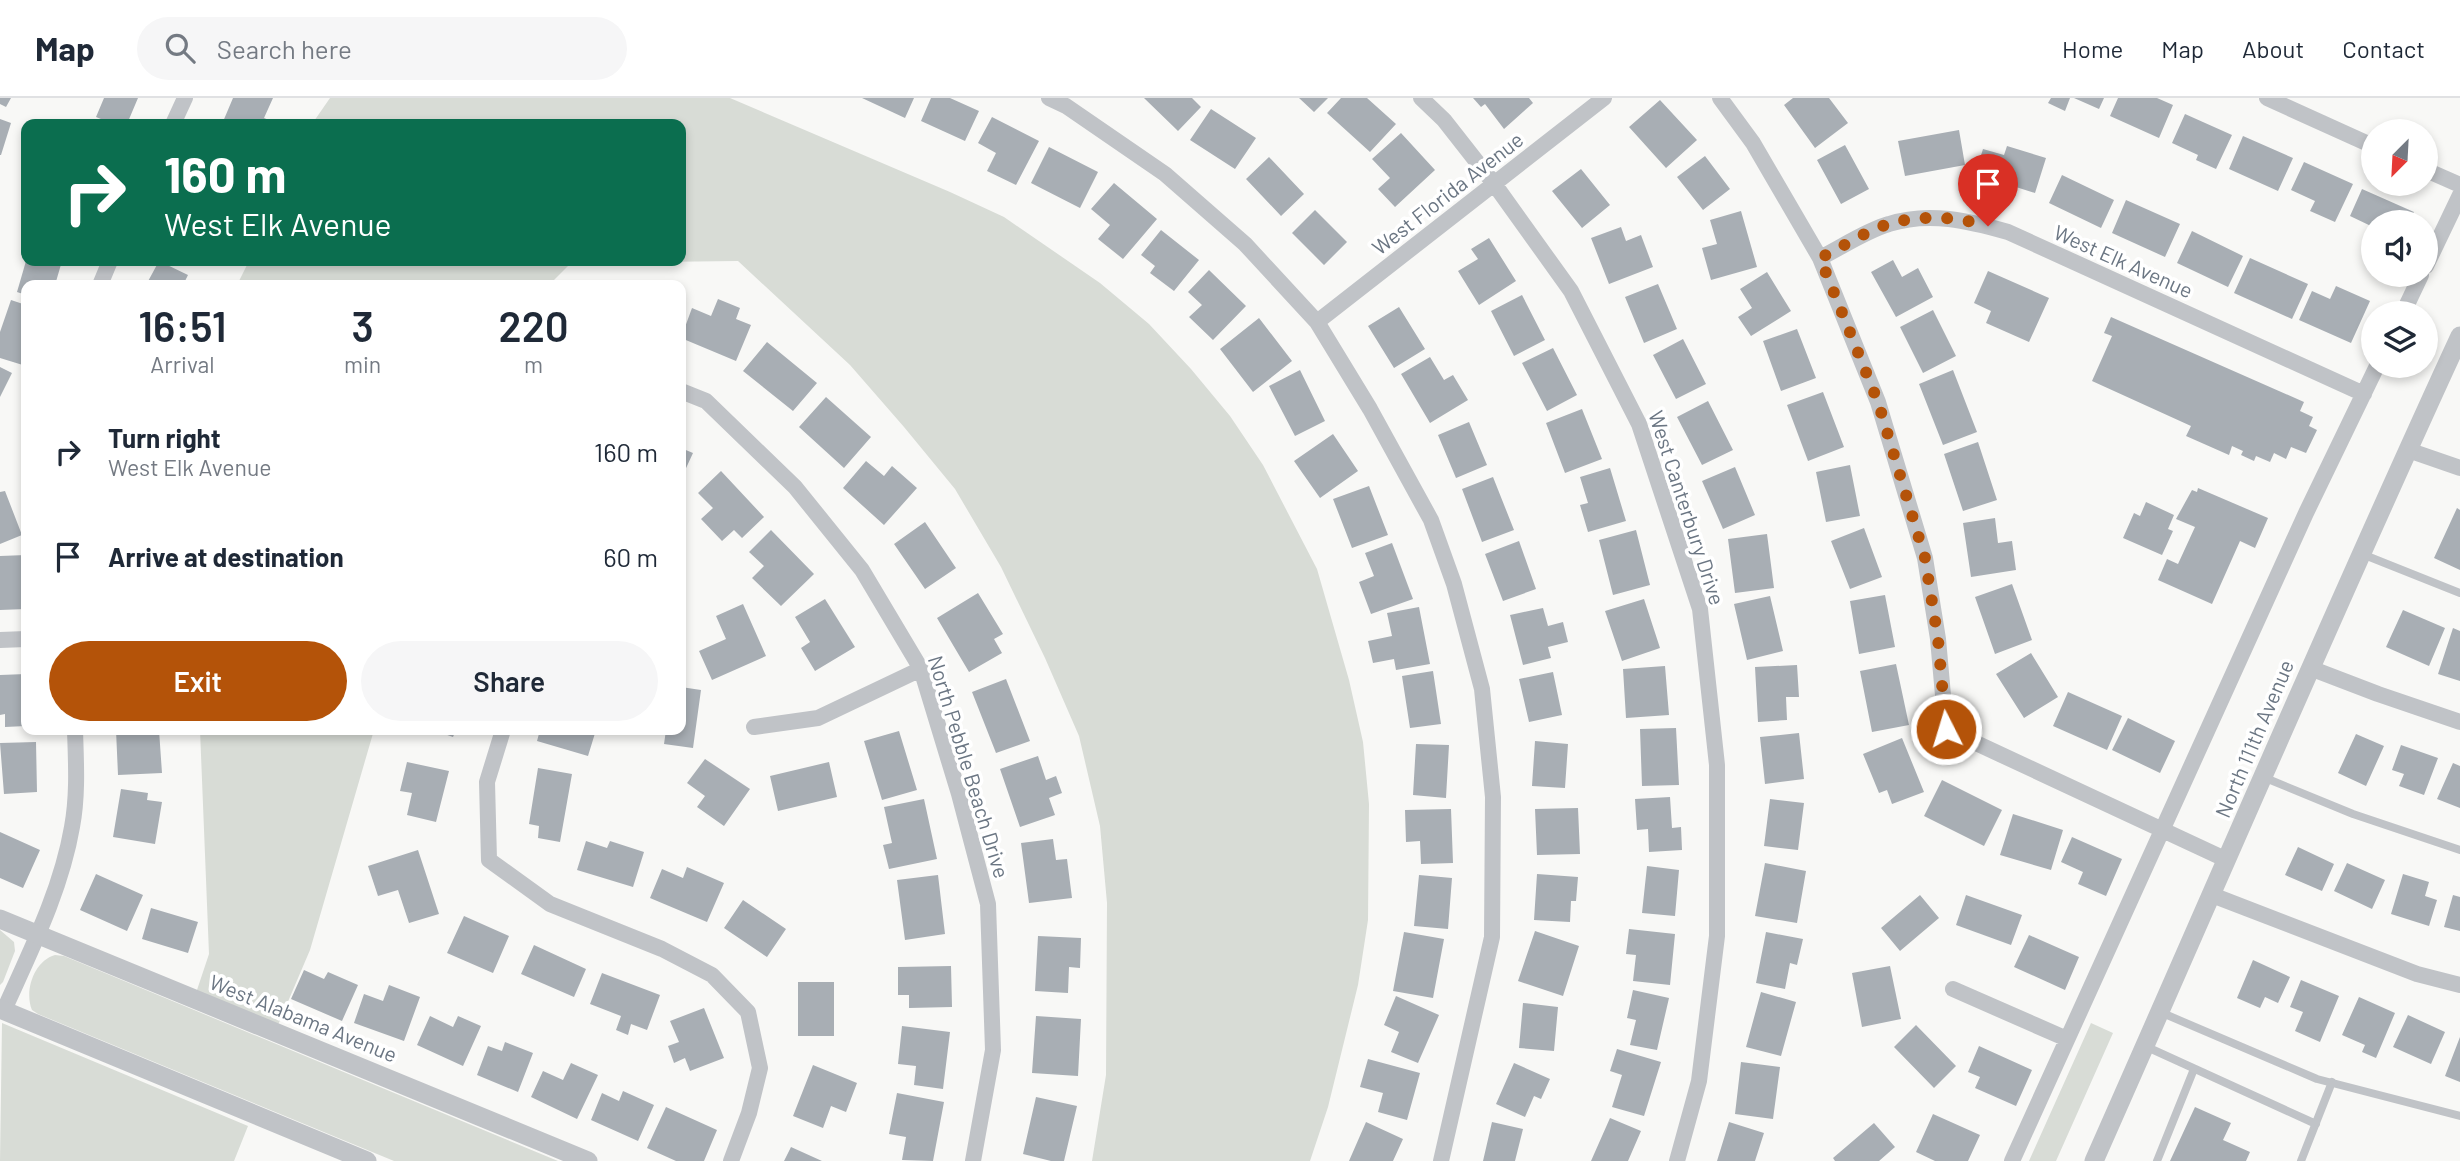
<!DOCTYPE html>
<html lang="en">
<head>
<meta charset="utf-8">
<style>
	:root { --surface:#fff; --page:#f6f6f7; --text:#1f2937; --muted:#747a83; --line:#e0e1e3; --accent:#b45309 }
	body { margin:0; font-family:Barlow,sans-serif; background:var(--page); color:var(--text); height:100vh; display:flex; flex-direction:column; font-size:26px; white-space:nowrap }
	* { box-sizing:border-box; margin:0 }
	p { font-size:23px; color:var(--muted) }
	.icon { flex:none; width:38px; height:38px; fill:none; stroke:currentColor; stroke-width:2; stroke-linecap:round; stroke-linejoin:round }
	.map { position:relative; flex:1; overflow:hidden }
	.panel { position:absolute; left:21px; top:182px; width:665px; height:455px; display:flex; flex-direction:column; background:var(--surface); border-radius:14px; box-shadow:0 4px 10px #0003 }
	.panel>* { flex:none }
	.guide { position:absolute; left:21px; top:21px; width:665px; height:147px; border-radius:14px; box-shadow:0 4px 10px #0003; background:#0b6e4f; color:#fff; overflow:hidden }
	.needle { width:46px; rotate:204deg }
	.tools { position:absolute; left:2361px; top:21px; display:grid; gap:14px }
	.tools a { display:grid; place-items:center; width:77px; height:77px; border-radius:50%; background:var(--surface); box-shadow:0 4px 10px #0003; font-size:35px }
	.pin { position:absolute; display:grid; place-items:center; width:60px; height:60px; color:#fff; margin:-72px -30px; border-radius:50% 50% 50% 0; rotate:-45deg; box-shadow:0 0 7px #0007 }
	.pin .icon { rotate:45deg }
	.me { position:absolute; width:77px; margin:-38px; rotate:355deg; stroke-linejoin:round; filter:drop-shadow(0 0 5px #0008) }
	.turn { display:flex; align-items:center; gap:24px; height:147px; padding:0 28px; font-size:32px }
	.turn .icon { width:91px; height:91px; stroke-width:2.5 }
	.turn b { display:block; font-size:49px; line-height:60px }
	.eta { display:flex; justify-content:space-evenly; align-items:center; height:119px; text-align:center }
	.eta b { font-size:42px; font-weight:600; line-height:49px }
	.action { display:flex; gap:14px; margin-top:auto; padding:14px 28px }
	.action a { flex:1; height:80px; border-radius:42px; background:var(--accent); color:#fff; font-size:28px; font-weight:600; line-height:80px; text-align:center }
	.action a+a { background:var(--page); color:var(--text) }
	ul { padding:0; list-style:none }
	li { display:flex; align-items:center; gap:21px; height:105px; padding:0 28px }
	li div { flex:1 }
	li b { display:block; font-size:26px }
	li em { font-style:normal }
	header { display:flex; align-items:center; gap:42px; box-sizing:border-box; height:98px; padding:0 35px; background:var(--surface); border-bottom:2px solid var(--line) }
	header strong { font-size:33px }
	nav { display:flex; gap:38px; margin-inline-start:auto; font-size:24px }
	.search { width:490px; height:63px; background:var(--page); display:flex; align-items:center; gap:18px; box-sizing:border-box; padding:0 24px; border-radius:38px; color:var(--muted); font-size:26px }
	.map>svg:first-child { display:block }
	.green { fill:#d8dcd6 }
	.building { fill:#a8aeb4 }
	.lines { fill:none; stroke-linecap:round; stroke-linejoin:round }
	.service { stroke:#c0c3c7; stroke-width:8 }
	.minor { stroke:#c0c3c7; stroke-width:16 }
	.tertiary { stroke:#c0c3c7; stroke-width:19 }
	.route { stroke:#b45309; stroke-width:12; stroke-dasharray:0 21.6 }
	.labels { text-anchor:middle; stroke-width:7; stroke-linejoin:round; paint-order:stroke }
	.street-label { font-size:21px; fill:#6b7683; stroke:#fff }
</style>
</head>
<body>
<header>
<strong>Map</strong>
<div class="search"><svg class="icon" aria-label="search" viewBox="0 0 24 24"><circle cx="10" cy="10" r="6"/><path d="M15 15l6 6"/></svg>Search here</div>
<nav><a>Home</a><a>Map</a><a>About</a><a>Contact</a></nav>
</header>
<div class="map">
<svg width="2460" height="1063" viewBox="0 0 2460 1063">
	<rect width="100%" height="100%" fill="#f8f8f6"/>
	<path class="green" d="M330 0H730L950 94 1004 119 1100 185 1149 226 1191 271 1230 318 1263 367 1317 471 1349 582 1363 644 1369 706 1368 822 1358 887 1328 1009 1310 1063H1092L1106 977 1107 805 1100 728 1079 638 1045 560 1001 469 955 391 904 329 850 267 738 163 571 165 549 187H237L249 163H681V26H312Z
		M200 632H374L310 852 275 934 194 901 209 856Z
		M0 832 14 844 15 853 3 884 0 887Z
		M55 857 64 858 558 1063H394L38 916 32 912C24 893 34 863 55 857Z
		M2 925 248 1028 234 1063H0Z
		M2091 925 2113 935 2056 1063H2029Z"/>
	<path class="building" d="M0 0H11L6 9 0 6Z
		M104 0H138L127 26H113L96 19Z
		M233 0H273L264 20 279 26H222Z
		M862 0H914L905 20Z
		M931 0H950L979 13 965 43 921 23Z
		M1144 0H1192L1201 9 1178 33Z
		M1299 0H1328L1314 14Z
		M1341 0H1367L1396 26 1370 54 1327 15Z
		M1473 0H1529L1533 5 1504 31 1485 6 1481 9Z
		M1793 0H1829L1848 25 1815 50 1784 7Z
		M2051 0H2070L2065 13 2048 5Z
		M2074 0H2104L2099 11Z
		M2118 0H2157L2173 7 2159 40 2110 18Z
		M1660 2 1697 42 1666 70 1629 29Z
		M1211 11 1256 40 1235 71 1190 42Z
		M2185 16 2232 37 2216 71 2196 62 2198 57 2172 45Z
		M992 19 1039 43 1016 87 987 73 996 55 978 45Z
		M0 21 11 25 1 57H0Z
		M1959 32 1965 67 1905 78 1898 43Z
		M1401 35 1435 72 1395 109 1378 91 1390 80 1372 61Z
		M2243 38 2293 60 2278 93 2229 71Z
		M1845 47 1869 91 1841 106 1817 62Z
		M2007 48 2046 60 2035 95 1975 76 1983 51 2004 57Z
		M1049 49 1098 74 1080 110 1031 85Z
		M1705 58 1730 91 1703 112 1677 79Z
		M1269 59 1304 96 1281 118 1246 81Z
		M2304 64 2353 86 2335 124 2310 113 2315 103 2291 92Z
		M1581 71 1610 107 1582 130 1552 93Z
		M2062 77 2114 102 2101 130 2049 105Z
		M1114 85 1157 121 1123 161 1098 141 1110 127 1091 111Z
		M2362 91 2414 114 2409 124H2373V129L2350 118Z
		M2126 102 2180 126 2165 159 2112 135Z
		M1315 112 1347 144 1324 167 1292 135Z
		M1741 113 1757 169 1711 182 1702 150 1717 146 1710 122Z
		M1621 129 1626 143 1641 137 1653 169 1609 186 1591 140Z
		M1161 132 1199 162 1174 193 1150 175 1155 168 1141 157Z
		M2192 133 2243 158 2228 189 2177 165Z
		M1489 140 1516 183 1479 207 1458 173 1478 161 1471 151Z
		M2250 160 2308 186 2292 221 2234 195Z
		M1893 162 1902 179 1918 170 1933 199 1896 219 1871 174Z
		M26 163H62L55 187H26V197L17 194Z
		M159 163 188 177 183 187H146Z
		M1209 172 1246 208 1213 242 1189 219 1202 207 1188 194Z
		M1988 173 2049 200 2029 244 1986 225 1991 213 1974 205Z
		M1767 174 1791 213 1751 238 1738 219 1752 210 1740 191Z
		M1658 186 1677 231 1644 245 1625 199Z
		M2336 188 2370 203 2351 245 2299 222 2312 193 2330 201Z
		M1522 197 1545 242 1514 258 1491 213Z
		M718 201 740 210 736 221 751 227 736 263 681 240 692 210 711 218Z
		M11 202 26 207V268L0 260V234Z
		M1399 209 1425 251 1394 270 1368 228Z
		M1933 212 1956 258 1923 275 1900 229Z
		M2111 219 2304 304 2300 313 2313 319 2309 328 2317 332 2306 355 2291 349 2286 361 2274 355 2270 364 2256 358 2254 363 2241 357 2243 353 2232 348 2229 357 2186 338 2191 328 2092 283 2112 238 2104 235Z
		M1259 220 1292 263 1253 294 1220 251Z
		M1797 231 1816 280 1781 293 1763 243Z
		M1683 241 1706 286 1676 301 1653 257Z
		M767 244 817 285 793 313 743 273Z
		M1553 250 1577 297 1547 313 1522 265Z
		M1430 259 1444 282 1453 277 1468 302 1430 325 1401 276Z
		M0 269 12 275 0 299Z
		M1300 272 1325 323 1295 338 1269 288Z
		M1953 272 1977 334 1943 347 1919 286Z
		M1823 294 1844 349 1808 363 1787 307Z
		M826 299 871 339 844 370 799 329Z
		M1708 303 1733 352 1702 367 1677 319Z
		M1582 311 1602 361 1565 375 1546 325Z
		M1469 324 1487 367 1456 380 1438 337Z
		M1333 336 1358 373 1320 400 1294 363Z
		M1978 344 1997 402 1963 413 1944 356Z
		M681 350 693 355 681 381Z
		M866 363 884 378 892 368 917 390 884 427 843 390Z
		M1850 367 1860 418 1826 424 1816 374Z
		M1735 369 1755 417 1723 431 1702 383Z
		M1610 370 1626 423 1588 434 1580 407 1588 405 1580 379Z
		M721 373 764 419 742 440 734 432 722 443 701 421 713 410 698 395Z
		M1493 379 1514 432 1482 444 1462 391Z
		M1369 388 1388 437 1352 450 1333 401Z
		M2198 390 2268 420 2255 450 2240 443 2212 506 2158 482 2167 461 2178 466 2195 429 2176 421 2192 392 2197 394Z
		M5 393 22 437 0 446V394Z
		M2146 404 2174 417 2168 431 2173 433 2162 457 2123 440 2134 415 2140 418Z
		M2457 410 2460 412V472L2434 460Z
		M1995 420 1998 445 2012 443 2016 472 1971 479 1963 425Z
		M925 424 956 470 925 491 894 446Z
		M1864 430 1882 479 1850 491 1831 443Z
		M771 432 814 476 781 508 752 480 764 468 749 454Z
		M1636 432 1650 487 1613 497 1599 442Z
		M1767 436 1774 490 1735 495 1728 441Z
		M1519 443 1536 491 1503 503 1485 456Z
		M1392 445 1413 501 1371 516 1359 484 1374 478 1365 455Z
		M26 457V511L0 512V458Z
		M2012 486 2032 542 1995 556 1975 499Z
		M978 495 1003 536 994 541 1002 555 969 574 937 520Z
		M1885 497 1895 549 1859 556 1850 503Z
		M1770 498 1783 553 1747 562 1734 506Z
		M825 501 855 549 815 573 801 550 810 544 795 519Z
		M1644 501 1660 550 1622 563 1605 513Z
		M743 506 766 558 712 582 699 553 726 541 716 518Z
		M1419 509 1430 566 1396 572 1394 561 1373 565 1368 543 1392 538 1387 515Z
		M1543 510 1548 528 1563 524 1568 544 1548 549 1551 560 1523 567 1510 517Z
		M2403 512 2445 530 2429 568 2386 549Z
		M2453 530 2460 533V583L2438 576Z
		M2031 555 2058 599 2024 620 1996 576Z
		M1896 566 1909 627 1872 634 1860 573Z
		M1797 567 1799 599H1786L1787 622 1758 624 1755 569Z
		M1665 568 1669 617 1626 620 1623 571Z
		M1433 573 1441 626 1410 630 1402 578Z
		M1553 574 1562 617 1529 624 1519 581Z
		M26 576V628L5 629V616L0 617V577Z
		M1006 581 1030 643 996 655 972 594Z
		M681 589 701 592 693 650 664 646 666 632H681Z
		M2068 594 2122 618 2107 652 2053 628Z
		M2128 620 2175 643 2160 675 2112 652Z
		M1676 630 1679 687 1642 688 1640 631Z
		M116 632H159L162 675 118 677Z
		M433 632H456L453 639Z
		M540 632H596L588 658 537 643Z
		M899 633 917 692 882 702 864 643Z
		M1799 635 1804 681 1765 686 1760 639Z
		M2356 636 2384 648 2366 688 2338 675Z
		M1902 640 1924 694 1892 706 1887 692 1879 695 1863 656Z
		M1535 643 1568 646 1565 690 1532 688Z
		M36 644 37 694 4 696 0 645Z
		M1416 646 1449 647 1446 700 1413 697Z
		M2401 647 2438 660 2424 697 2399 688 2404 676 2392 672Z
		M1038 658 1046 682 1056 678 1062 695 1049 700 1055 717 1020 729 1000 671Z
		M705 661 750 691 724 728 697 709 705 698 687 685Z
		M407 664 449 673 436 724 407 717 412 695 400 693Z
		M829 664 837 699 778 713 770 678Z
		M2453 665 2460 668V710L2437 701Z
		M538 670 572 676 560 744 538 740 539 728 529 726Z
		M1942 682 2002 712 1984 748 1924 718Z
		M121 691 148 695 147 702 162 704 155 746 113 739Z
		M1670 699 1672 730 1681 729 1682 752 1649 754 1648 731 1637 732 1635 701Z
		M924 701 937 761 889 771 883 747 892 745 884 709Z
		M1770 701 1804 705 1798 752 1764 748Z
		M1578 710 1580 756 1537 757 1535 711Z
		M1451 711 1453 765 1421 766 1420 743 1406 744 1405 712Z
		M2013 716 2063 732 2051 772 2000 757Z
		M0 734 40 752 23 790 0 780Z
		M2072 739 2122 761 2106 798 2078 786 2083 774 2061 764Z
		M1053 741 1056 762 1067 761 1072 800 1029 805 1021 745Z
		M586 743 607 750 610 743 644 754 633 789 577 772Z
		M2298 749 2334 766 2322 793 2285 777Z
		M418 752 439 816 409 825 398 792 378 798 368 768Z
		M1765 765 1806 773 1797 825 1755 818Z
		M2347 765 2385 782 2372 811 2334 793Z
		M1647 768 1679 772 1675 818 1642 815Z
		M687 769 724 785 707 824 650 800 662 771 683 780Z
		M96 776 143 797 127 833 80 812Z
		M1537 776 1578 779 1576 803H1571L1570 824 1534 822Z
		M2403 776 2429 784 2425 798 2437 802 2429 828 2391 816Z
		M938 777 945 836 905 842 897 782Z
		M1419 777 1452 780 1448 831 1414 828Z
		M1920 797 1939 820 1900 853 1881 830Z
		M1966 797 2022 817 2011 847 1956 827Z
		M2453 797 2460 799V833L2444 829Z
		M743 802 786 831 767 859 724 830Z
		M151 810 198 824 188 855 142 841Z
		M464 818 509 838 493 875 447 855Z
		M1629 831 1675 836 1670 887 1633 883 1636 857 1626 856Z
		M1535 833 1579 848 1563 898 1518 883Z
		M1404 834 1444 841 1433 900 1393 893Z
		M1766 834 1803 841 1797 867 1790 865 1785 891 1756 885Z
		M2029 837 2079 859 2065 892 2014 869Z
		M1038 838 1081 840 1080 870 1069 869 1068 895 1035 893Z
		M534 847 586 871 574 899 521 876Z
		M2253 862 2290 879 2278 905 2265 899 2260 910 2237 900Z
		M951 868 952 909 909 910V897H898V869Z
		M1890 868 1901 921 1862 929 1852 875Z
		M304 872 324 881 328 874 358 887 342 923 291 901Z
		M602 875 660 897 647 932 631 926 628 937 616 932 621 918 590 906Z
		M2301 882 2339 898 2320 944 2295 933 2303 914 2290 909Z
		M798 884H834V938H798Z
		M389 887 420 899 404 943 354 925 364 896 383 903Z
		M1633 892 1669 900 1657 952 1630 947 1636 922 1627 920Z
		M1761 894 1796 904 1781 958 1746 949Z
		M1396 898 1439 917 1418 965 1391 954 1399 934 1384 927Z
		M2359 899 2395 915 2376 960 2362 954 2365 947 2342 937Z
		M1523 905 1558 909 1554 953 1519 950Z
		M704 910 724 960 690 973 685 960 674 965 668 948 679 944 670 923Z
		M2408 917 2445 934 2431 966 2393 949Z
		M430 918 453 929 458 918 481 928 463 968 417 947Z
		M1036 918 1081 921 1078 978 1032 975Z
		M1916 927 1956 968 1934 990 1894 949Z
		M902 928 950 934 943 991 914 987 916 968 898 966Z
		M2460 939V984L2445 978Z
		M505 944 533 955 518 994 477 977 488 948 502 953Z
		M1979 948 2032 972 2016 1008 1975 990 1980 979 1968 974Z
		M1617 951 1661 964 1644 1018 1612 1009 1622 977 1610 973Z
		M1368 961 1420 975 1407 1022 1378 1014 1383 995 1360 989Z
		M1741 964 1780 969 1773 1021 1735 1016Z
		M571 965 598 977 577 1021 531 999 543 973 563 982Z
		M1514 965 1550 981 1541 1001 1534 998 1525 1019 1496 1006Z
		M813 967 857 985 846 1014 831 1008 823 1030 793 1018Z
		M623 993 654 1007 638 1043 591 1022 602 995 619 1003Z
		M897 995 944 1004 933 1063 902 1062 906 1039 889 1036Z
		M1036 999 1077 1008 1064 1063H1051L1023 1056Z
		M666 1009 717 1032 704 1063H676L647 1050Z
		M2195 1009 2231 1025 2223 1042 2250 1054 2246 1063H2170Z
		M1933 1016 1980 1037 1968 1063H1935L1916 1054Z
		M1610 1020 1641 1033 1628 1063H1591Z
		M1366 1024 1403 1041 1393 1063H1349Z
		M1492 1024 1523 1031 1515 1063H1483Z
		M1729 1024 1764 1035 1755 1063H1717Z
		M1874 1025 1895 1049 1879 1063H1835L1833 1060Z
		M791 1049 822 1063H784Z"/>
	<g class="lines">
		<path class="service" d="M2362 456 2460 495
			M2263 679 2353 716 2460 752
			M2160 914 2317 981 2460 1018
			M2147 949 2316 1026
			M2157 1063 2194 971
			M2301 1063 2332 984"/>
		<path class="minor" d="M1049 0 1066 8 1165 76 1245 146 1317 224 1370 311 1431 422 1454 486 1482 591 1493 699 1492 839 1441 1063
			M1421 0 1444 22 1495 87 1571 193 1639 326 1700 511 1717 667V838L1699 983 1677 1063
			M1720 0 1753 45 1820 160 1878 304 1925 460 1938 541 1946 631 2227 762
			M2267 0 2373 48
			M173 26 185 0
			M2426 72 2460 87
			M1820 160C1842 149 1865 133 1889 126 1929 113 1969 123 2008 134L2364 296
			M2426 168 2460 97
			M100 187 110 163
			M2403 215 2421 177
			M1317 224 1604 0
			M681 293 706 303 795 389 862 472 921 571 959 696 988 806 993 952 973 1063
			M2408 352 2460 370
			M0 542 26 541
			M2310 570 2378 596 2460 624
			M754 629 818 620 921 571
			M503 632 487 684 489 762 550 806 662 851 712 877 748 914 760 970 749 1015 731 1063
			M2212 797 2417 876 2460 887
			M1953 891 2067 941
			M4 912C30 854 61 793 72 729 78 697 76 664 75 632
			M2012 1063 2306 415 2377 268"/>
		<path class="tertiary" d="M0 821 588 1063
			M0 911 367 1063
			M2094 1063C2216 788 2334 511 2460 238"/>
	</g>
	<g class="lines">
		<path class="route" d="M1946 631 1938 541 1925 460 1878 304 1820 160C1841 150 1867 132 1889 126 1921 116 1957 119 1988 128"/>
	</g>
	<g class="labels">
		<g class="street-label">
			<text transform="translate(1448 96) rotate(-38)" y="7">West Florida Avenue</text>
			<text transform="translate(2123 164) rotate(24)" y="7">West Elk Avenue</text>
			<text transform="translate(1686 410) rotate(72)" y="7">West Canterbury Drive</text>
			<text transform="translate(2255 641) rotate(-67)" y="7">North 111th Avenue</text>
			<text transform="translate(968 669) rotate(73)" y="7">North Pebble Beach Drive</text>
			<text transform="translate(303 921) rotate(22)" y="7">West Alabama Avenue</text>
		</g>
	</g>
</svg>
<div class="tools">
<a><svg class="needle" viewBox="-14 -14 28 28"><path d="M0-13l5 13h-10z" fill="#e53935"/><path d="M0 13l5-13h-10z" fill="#747a83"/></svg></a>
<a><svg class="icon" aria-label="sound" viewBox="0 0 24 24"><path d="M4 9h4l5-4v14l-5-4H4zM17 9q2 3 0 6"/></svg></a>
<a><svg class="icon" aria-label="layers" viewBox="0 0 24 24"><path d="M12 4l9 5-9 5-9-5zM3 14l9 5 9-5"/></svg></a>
</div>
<div class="pin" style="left:1988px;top:128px;background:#d93025"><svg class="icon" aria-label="arrive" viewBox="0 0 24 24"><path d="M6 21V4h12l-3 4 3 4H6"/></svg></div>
<svg class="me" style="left:1946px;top:631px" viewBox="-20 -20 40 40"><circle r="17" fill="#b45309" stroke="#fff" stroke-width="3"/><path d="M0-11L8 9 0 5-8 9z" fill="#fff"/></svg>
<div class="guide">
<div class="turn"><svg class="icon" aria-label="right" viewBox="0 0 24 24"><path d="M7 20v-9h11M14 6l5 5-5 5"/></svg><div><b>160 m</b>West Elk Avenue</div></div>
</div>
<section class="panel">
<div class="eta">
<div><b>16:51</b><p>Arrival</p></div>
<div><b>3</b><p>min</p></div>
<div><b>220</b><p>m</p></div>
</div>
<ul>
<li><svg class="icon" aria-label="right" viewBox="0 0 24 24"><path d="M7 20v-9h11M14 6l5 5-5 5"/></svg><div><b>Turn right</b><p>West Elk Avenue</p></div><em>160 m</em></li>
<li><svg class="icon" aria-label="arrive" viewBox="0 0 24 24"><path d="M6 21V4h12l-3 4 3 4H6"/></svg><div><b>Arrive at destination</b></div><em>60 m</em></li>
</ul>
<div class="action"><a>Exit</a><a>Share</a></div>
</section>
</div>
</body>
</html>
